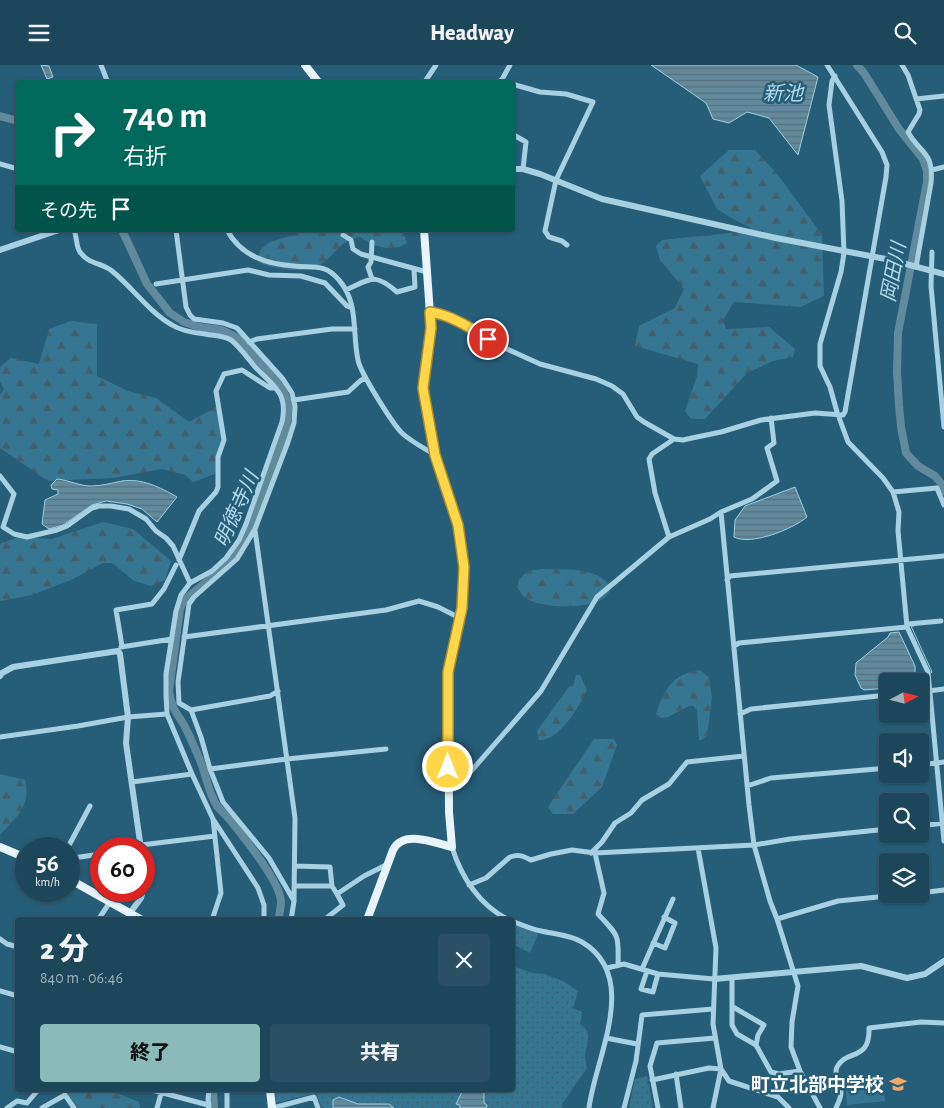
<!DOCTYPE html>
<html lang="ja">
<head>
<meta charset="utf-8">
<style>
	:root { --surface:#1c465a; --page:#295063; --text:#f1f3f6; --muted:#a0b1bb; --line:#3a5e70; --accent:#8bbbb9 }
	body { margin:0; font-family:"Alegreya Sans","Noto Sans JP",sans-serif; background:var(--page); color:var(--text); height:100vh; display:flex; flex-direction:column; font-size:19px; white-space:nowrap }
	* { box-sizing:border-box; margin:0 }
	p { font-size:16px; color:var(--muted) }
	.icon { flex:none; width:28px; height:28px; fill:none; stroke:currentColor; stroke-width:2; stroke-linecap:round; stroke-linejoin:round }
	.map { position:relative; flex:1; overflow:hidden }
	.panel { position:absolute; left:15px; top:852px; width:500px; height:175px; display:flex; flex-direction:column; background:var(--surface); border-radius:5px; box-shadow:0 1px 4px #0004,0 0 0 1px var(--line) }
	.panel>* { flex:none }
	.hud { position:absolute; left:15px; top:15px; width:500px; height:152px; border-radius:5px; box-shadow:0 1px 4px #0004,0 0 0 1px var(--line); background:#00695c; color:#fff; overflow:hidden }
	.needle { width:32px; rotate:83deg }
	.controls { position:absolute; left:879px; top:608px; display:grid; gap:10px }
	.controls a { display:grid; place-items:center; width:50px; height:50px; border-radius:5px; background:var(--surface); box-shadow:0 1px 4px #0004,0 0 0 1px var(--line); font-size:25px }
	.speed { position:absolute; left:15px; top:772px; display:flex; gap:10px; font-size:25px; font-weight:700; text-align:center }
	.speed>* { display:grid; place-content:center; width:65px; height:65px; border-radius:50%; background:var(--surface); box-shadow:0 1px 4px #0004,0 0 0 1px var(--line); line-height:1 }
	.speed small { font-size:12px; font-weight:400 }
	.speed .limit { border:8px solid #d22; background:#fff; color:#111 }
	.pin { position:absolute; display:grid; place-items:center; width:42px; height:42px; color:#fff; margin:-21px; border:2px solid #fff; border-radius:50%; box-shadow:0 1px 5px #0007 }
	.me { position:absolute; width:55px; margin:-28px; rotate:0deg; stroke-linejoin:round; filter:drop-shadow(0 0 4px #0008) }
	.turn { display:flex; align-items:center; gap:18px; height:105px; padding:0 25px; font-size:22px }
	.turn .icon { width:65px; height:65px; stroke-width:2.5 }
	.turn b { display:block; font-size:35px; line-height:42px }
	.then { display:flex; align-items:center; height:48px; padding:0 25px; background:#0003; gap:10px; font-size:19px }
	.round { display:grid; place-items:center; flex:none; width:52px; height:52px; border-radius:5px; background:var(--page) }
	.summary { display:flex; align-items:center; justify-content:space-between; height:85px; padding:0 25px }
	h1 { font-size:30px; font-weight:800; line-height:38px }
	.primary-button { display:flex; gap:10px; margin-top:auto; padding:10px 25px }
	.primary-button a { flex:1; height:58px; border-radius:5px; background:var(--accent); color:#111; font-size:20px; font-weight:800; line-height:58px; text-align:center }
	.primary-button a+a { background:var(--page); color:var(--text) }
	header { display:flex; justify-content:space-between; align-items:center; height:65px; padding:0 25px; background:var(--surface); font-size:22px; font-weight:800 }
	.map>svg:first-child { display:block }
	.green { fill:url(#green-dots) }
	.forest { fill:url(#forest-firs) }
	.pitch { fill:#377693 }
	.water { fill:url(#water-rules); stroke:#9dcee3 }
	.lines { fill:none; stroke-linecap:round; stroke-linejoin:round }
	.stream { stroke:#9dcee3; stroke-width:1 }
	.river { stroke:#618a9d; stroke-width:8 }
	.minor { stroke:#a8d0e3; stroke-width:5 }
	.tertiary { stroke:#a8d0e3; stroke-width:6 }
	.primary { stroke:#e7f4fc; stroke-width:8 }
	.route-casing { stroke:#a68a30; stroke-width:12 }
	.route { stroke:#ffd54a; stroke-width:9 }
	.labels { text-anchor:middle; stroke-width:5; stroke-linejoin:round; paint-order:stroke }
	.poi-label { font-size:19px; font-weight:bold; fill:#fff; stroke:#265d78; text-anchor:end }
	.water-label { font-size:20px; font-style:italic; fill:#b3daeb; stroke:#265d78 }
</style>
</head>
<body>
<header><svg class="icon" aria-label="menu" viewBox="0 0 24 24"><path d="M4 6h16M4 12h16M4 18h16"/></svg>Headway<svg class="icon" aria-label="search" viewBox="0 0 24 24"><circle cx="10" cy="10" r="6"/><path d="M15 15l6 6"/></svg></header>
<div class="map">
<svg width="944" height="1043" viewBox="0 0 944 1043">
	<defs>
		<pattern id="green-dots" width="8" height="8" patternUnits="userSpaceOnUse" patternTransform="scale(1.25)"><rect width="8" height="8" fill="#377693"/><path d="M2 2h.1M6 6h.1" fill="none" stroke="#435f6c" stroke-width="1.8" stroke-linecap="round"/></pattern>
		<pattern id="forest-firs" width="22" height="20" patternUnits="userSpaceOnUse" patternTransform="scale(1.25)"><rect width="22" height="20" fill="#377693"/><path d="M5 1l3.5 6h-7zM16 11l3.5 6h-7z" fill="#435f6c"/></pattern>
		<pattern id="water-rules" width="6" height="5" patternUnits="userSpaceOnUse" patternTransform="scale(1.25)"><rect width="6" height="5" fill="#618a9d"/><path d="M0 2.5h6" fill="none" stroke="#59717d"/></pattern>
	</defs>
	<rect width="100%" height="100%" fill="#265d78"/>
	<path class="green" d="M512 858 539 867 530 888 513 879Z
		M513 901 532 908 544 909 563 916 578 926 573 943 582 947 580 959C594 968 586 978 585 990 585 994 586 999 587 1003L562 1039 563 1043H322L316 1028 276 1038 275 1025H512Z
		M647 1011 653 1043H629L635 1014Z"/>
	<path class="forest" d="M729 85H755L778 110 822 170 824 231 800 242 734 237 723 255 726 264 769 262 795 284 793 292 773 296 747 308 705 354H691L685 346 697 311 698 299 635 281 639 261 675 243 684 224 660 195 656 181 662 175 750 166 751 163 733 154 717 144 700 111Z
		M310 165H402L407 178C392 188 374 182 360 172 345 174 339 183 329 193 314 206 296 207 278 203 270 201 262 201 257 194L261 184 270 177Z
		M71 256 97 259V311L128 326 156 333 189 357 216 342 225 377 219 399 218 408 193 417 185 410 162 404 113 413 48 416 0 383V330L4 324 0 317V302L11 293 39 299 49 264Z
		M103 457 133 464 171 496 165 515 151 521 134 516 112 498H103L71 515 32 530 0 536V479L18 472 52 474Z
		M542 504C564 505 597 501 611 522 610 525 608 530 605 532 590 545 540 544 524 532 522 530 519 525 517 522L519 515 527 506Z
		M700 605 709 613 712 632 707 671 702 675H699L697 645 693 641H689L668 652 661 653 656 649C665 624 672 609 700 605Z
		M576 610H580L587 625C579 641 560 676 539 675L537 666 568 623 574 619Z
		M594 674H614L617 680 602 722 573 749H553L548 742Z
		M0 709 25 715C31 742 17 751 0 770Z
		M60 1025H110L139 1037 140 1043H78L66 1027 62 1028Z"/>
	<path class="pitch" d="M882 1012 885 1036 847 1040 845 1018H858L857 1014Z"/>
	<path class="water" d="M41 0 49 1 53 12 47 14Z
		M651 0H796L818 12 798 90 769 53 747 47 729 58 713 54 706 38Z
		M57 414C69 415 79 421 91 421 102 421 111 418 122 416 141 413 160 422 177 432L157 457 142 444 127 439 106 436 92 440 63 460 49 464 42 459 45 435 58 429V425L52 424 51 420Z
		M795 422 807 452C793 464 751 481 734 472L735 455 745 441Z
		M899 567 915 601V608L910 611 907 616H888L887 623 864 625 861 623 855 610 856 598 888 572 890 568Z
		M463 1025H484V1038L487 1040 486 1043H460V1040L456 1039Z
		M339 1032 358 1039H389L394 1043H333V1035Z"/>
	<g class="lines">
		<path class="stream" d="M914 561H911L932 607 931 608"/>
		<path class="river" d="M857 0 864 8 899 64 923 94 927 106V117L898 268 897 307 899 340 901 362 906 388 918 401 935 411 940 417 944 426
			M0 51 18 56
			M122 165 147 219 170 248 184 257 199 262 222 265 238 273 281 321 289 339 286 365 279 385 250 463 243 477 228 499 183 536 180 544 169 626C171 642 176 647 184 660 190 671 195 684 200 695 206 710 208 727 217 741 221 746 226 750 230 755 243 771 280 817 281 836 281 842 279 849 279 855
			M213 1025 214 1043"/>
		<path class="minor" d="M101 0 108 18
			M902 0 908 10 920 45 919 49 908 67C920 89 934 86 931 118L916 202
			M835 11 832 16 829 40 842 136 844 188 841 207 820 279V301L830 322 837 347 848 377 883 413 893 427 899 447 898 466 907 562 928 607 944 776
			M501 15 508 18
			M424 18 436 0
			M500 18 510 0
			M512 19 540 27 566 29 593 37 556 115 545 166 549 172 562 176 567 180
			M916 34 944 31
			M512 69 526 77 523 104
			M0 99 18 104
			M932 105 944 102
			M74 165C77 172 76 182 80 187 88 199 102 198 112 206 132 222 149 247 172 260 180 265 195 268 205 269 214 271 222 270 231 275 241 283 248 294 257 304 275 322 288 329 282 357L246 459 239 475 226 493 212 506 190 518 181 530 176 546 166 609V629L167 649 192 709 213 754 258 823 264 840V855
			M176 165 186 242 190 250 194 254 223 258 237 263 283 314 292 328 295 341 294 358 288 377 255 464 237 494 194 532 189 539 178 617 179 638 191 645 270 631 278 626
			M227 165C241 191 266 199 294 201 313 203 325 198 339 215 359 238 352 267 358 295 360 307 393 360 403 369 412 377 424 383 435 390
			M343 170 351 175 353 184 361 189 427 207
			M932 187 931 221 944 362
			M372 214 368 202 371 197 372 177
			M156 219 248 205 269 210 301 211 325 218 347 241 352 243
			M346 225C371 214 374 207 397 227L415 222 414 204
			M430 247 439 248 478 267 498 280 540 299 596 314 612 321 623 329 637 352 644 357 674 374 683 375 692 373 721 367 761 355 815 348 843 350 845 347 886 112 887 100 882 87 827 0
			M249 277 257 274 332 264H355
			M294 335 348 327 360 316 365 313
			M0 411 14 429 3 462 14 469 27 472 57 465 67 461 92 443 99 441H111L129 444 146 454 156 466 166 473 173 481 190 518
			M893 427 937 423 944 440
			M721 447 749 740 754 780 770 836 777 854 798 921 792 957 791 982 800 1006 820 1043
			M255 465 295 753 294 836 291 855
			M669 472 655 428 649 394 652 389 674 374
			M179 495 199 446 216 427 218 422V392L224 375 216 326 224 309 242 305 270 323H276
			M727 515 730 511 944 491
			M908 559 941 556
			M184 572 386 545 419 536 438 542 460 553
			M122 581 116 545 152 539 164 524 176 500
			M734 581 739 578 907 562
			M121 582 172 574
			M920 627 944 624
			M191 645 201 672 210 704 223 737 269 793 294 836
			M740 649 751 644 888 630
			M0 672 78 661 128 652 167 649
			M920 700 944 697
			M210 704 287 694 386 684
			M132 717 192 709
			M747 721 771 713 888 703
			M448 725 456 722 466 712 541 626 597 532 669 472 710 454 721 447 752 434 777 416 767 383 774 378 771 353
			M920 761 944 758
			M141 780 215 771
			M452 782C461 812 480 841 509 855
			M698 783 716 883 713 959 721 1004 729 1016 778 1032 789 1043
			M67 784 90 741
			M591 788 602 777 615 758 631 748 642 735 669 719 687 697 744 691
			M595 788 604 828 598 849C618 871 619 868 618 899
			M69 791 73 793 101 789
			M295 801 330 802 332 821 337 829
			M469 820 486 813 510 792C519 789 523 791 531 795L551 789 572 785 595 788 754 780 790 774 888 764
			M295 821H332
			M920 828 944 825
			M777 854 838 836 908 829
			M98 855 110 837
			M212 855 221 828 213 754
			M324 855 343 840 337 829 364 811 388 799
			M512 856C522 860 531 864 541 866 555 869 570 870 582 877 641 912 595 993 589 1043
			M0 874 7 879 18 882
			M653 878 665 883 675 858 664 852
			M607 903 624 899 658 909 714 914
			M642 904 673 834
			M647 906 641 924 653 927 658 909
			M732 913V960L737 969 756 980 771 1007 779 1009 800 1006
			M0 926 18 931
			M733 942 764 960 758 970 756 980
			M606 973 637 979
			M0 982 18 987
			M676 1009 681 1043
			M652 1015 709 1003 721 1004
			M152 1025 208 1040
			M7 1043 17 1036 27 1038 38 1025
			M42 1043 65 1030 74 1043
			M157 1043 162 1025
			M209 1043 208 1034 209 1025
			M227 1043V1025
			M273 1043 314 1032 318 1043
			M624 1043 636 996 642 950 713 944
			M658 1043 650 1001 657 978 715 973
			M713 1043 721 1004
			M836 1043C838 1038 841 1033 841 1028 841 1019 833 1011 837 1002 846 984 870 997 869 963L921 957 944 958"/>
		<path class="tertiary" d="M512 104H523L540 109 602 134 776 173 891 195 944 209
			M0 185 59 165
			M0 611 2 608 13 602 118 586 120 589 128 652 126 678 141 784
			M144 800V823
			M130 848 141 833 143 826
			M714 914 861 901 907 913 925 909 944 896"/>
		<path class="primary" d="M305 0 319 18
			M0 782 26 793
			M69 814 142 855
			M367 855 393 785C403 764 435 778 452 782L449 747 448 619 450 594 461 543 464 502 458 460 435 390 423 323 431 263 424 165
			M270 1025 272 1043"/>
	</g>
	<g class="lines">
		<g class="route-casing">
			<path id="route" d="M448 702V607L462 543 464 502 458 460 435 390 423 323 431 263 430 247C448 249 473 264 488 274"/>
		</g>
		<use href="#route" class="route"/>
	</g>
	<defs>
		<g id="school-bare" transform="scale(1.35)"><path d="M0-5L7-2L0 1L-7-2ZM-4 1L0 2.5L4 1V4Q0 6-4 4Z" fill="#ebaa6d" stroke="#265d78" stroke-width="2.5" paint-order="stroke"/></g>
	</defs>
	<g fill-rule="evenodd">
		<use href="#school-bare" x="898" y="1019"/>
	</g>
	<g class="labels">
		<g class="poi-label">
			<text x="884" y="1026">町立北部中学校</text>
		</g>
		<g class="water-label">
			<text x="783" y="35">新池</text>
			<text transform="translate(893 207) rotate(-79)" y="7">岡田川</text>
			<text transform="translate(236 444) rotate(-66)" y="7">明徳寺川</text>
		</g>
	</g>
</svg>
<div class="controls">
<a><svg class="needle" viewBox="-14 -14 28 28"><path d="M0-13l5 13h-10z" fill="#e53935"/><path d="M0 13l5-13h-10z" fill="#a0b1bb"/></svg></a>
<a><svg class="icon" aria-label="sound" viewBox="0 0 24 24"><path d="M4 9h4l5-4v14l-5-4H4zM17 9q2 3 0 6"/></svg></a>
<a><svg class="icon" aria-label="search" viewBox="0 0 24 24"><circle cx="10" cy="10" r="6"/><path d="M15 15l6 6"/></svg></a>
<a><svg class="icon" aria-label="layers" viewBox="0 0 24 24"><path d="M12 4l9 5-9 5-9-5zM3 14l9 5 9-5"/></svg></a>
</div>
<div class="speed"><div>56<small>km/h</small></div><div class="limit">60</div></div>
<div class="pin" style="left:488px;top:274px;background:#d93025"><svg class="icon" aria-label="arrive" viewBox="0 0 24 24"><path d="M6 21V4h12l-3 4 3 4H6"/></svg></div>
<svg class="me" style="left:448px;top:702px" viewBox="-20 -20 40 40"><circle r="17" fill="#ffd54a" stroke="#fff" stroke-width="3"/><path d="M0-11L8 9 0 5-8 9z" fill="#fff"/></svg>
<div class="hud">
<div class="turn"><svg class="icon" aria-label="right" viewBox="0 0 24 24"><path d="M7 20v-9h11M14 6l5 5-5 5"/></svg><div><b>740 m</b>右折</div></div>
<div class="then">その先<svg class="icon" aria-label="arrive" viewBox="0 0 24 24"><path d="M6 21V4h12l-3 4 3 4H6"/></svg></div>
</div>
<section class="panel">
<div class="summary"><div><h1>2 分</h1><p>840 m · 06:46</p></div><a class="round"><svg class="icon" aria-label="close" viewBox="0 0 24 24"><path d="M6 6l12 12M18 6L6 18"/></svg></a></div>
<div class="primary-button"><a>終了</a><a>共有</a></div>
</section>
</div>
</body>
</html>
